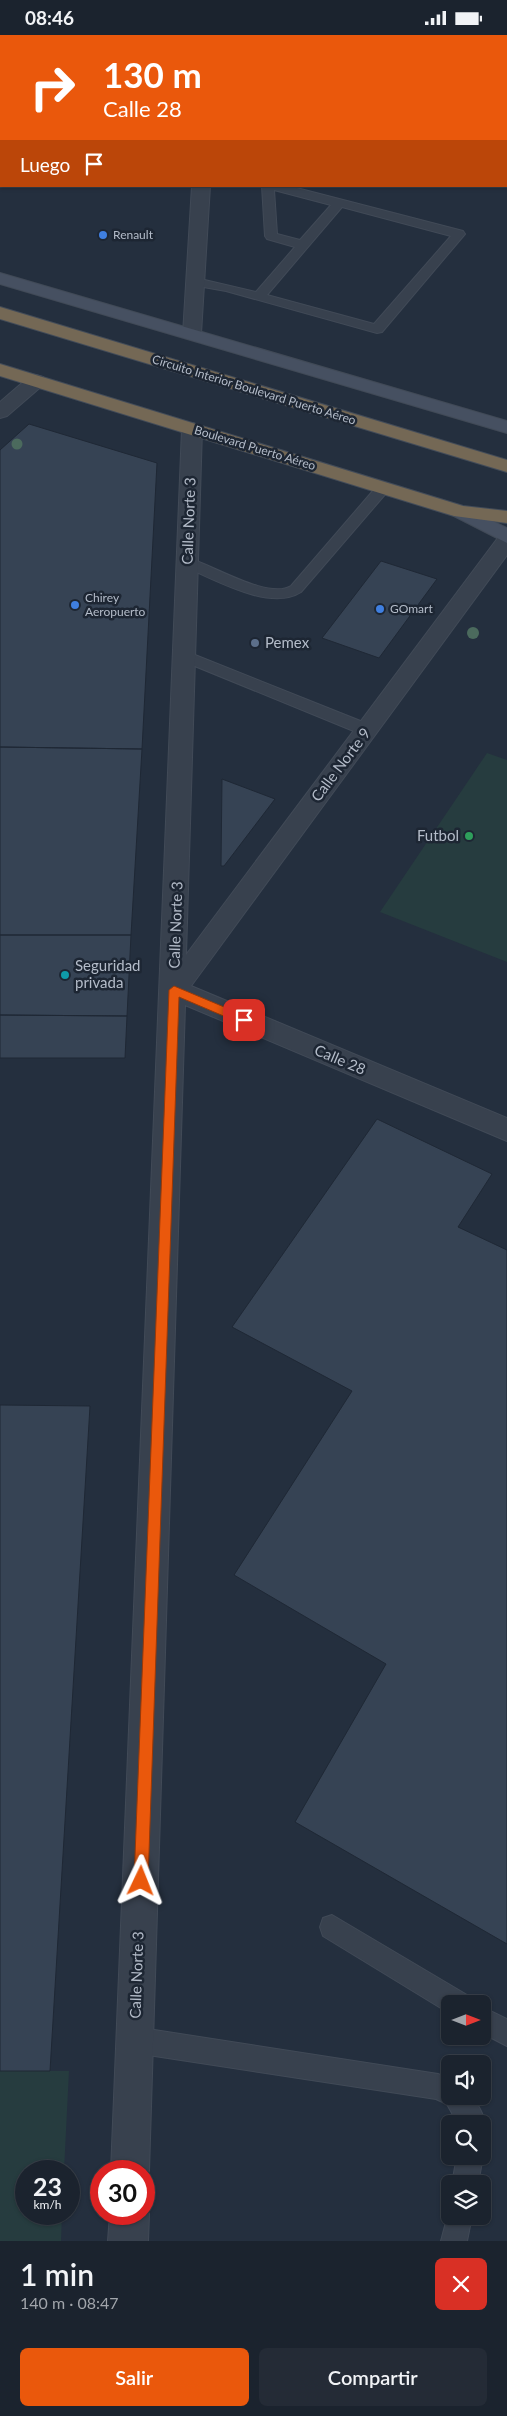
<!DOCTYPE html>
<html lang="es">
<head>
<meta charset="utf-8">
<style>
	:root { --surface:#1b232e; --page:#242b36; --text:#f1f3f6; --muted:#a0a4aa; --line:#39404a; --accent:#ea580c }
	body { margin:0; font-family:Lato,sans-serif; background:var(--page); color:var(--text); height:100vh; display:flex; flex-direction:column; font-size:19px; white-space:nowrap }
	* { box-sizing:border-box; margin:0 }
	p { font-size:16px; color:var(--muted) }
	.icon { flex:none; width:28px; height:28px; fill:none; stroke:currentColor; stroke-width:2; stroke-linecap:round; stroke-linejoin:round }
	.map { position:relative; height:2206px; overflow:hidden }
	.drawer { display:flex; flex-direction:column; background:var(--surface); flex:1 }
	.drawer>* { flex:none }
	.hud { position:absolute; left:0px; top:0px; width:508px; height:152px; box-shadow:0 1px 4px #0004,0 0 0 1px var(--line); background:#ea580c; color:#fff; overflow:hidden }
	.needle { width:32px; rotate:90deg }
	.buttons { position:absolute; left:441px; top:1960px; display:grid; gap:10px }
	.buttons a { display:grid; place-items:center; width:50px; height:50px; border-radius:8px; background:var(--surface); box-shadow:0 1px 4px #0004,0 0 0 1px var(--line); font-size:25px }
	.speed { position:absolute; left:15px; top:2125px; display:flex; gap:10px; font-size:25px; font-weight:700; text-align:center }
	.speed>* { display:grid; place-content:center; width:65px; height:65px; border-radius:50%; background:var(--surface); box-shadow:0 1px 4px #0004,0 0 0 1px var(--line); line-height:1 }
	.speed small { font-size:12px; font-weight:400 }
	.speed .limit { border:8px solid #d22; background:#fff; color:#111 }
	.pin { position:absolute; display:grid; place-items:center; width:42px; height:42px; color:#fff; margin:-21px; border-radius:10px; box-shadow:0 2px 8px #0006 }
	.me { position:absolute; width:55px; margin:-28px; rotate:2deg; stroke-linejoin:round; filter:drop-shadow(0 0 4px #0008) }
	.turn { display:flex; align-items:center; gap:18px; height:105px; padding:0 20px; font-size:22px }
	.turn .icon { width:65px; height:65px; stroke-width:2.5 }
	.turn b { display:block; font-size:35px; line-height:42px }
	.then { display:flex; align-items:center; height:48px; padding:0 20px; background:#0003; gap:10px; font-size:19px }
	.round { display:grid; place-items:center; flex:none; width:52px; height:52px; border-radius:8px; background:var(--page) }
	.headline { display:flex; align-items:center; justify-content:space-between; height:85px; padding:0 20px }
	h1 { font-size:30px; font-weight:600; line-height:38px }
	.cta { display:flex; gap:10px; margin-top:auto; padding:10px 20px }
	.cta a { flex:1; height:58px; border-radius:8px; background:var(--accent); color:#fff; font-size:20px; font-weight:600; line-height:58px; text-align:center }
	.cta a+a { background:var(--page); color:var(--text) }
	.status { display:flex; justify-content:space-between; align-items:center; height:35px; padding:0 25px; background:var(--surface); direction:ltr }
	.status svg { height:14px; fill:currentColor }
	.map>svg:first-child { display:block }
	.green { fill:#263c3f }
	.building { fill:#364354; stroke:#1f2835 }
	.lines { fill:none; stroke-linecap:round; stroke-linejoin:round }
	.lane-casing { stroke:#414a57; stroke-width:2 }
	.street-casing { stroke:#414a57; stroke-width:2 }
	.secondary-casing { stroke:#414a57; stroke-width:2 }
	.highway-casing { stroke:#434c59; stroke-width:2 }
	.lane { fill:#38414e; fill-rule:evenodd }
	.street { fill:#38414e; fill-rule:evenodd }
	.secondary { fill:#465061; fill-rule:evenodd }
	.highway { fill:#746855; fill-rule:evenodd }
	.tree { fill:#4b6a5d }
	.route { fill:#ea580c; stroke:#983908 }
	.shop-dot { fill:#3f7fe0; stroke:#1d2633; stroke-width:2 }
	.service-dot { fill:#5c6f8a; stroke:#1d2633; stroke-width:2 }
	.leisure-dot { fill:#2e9e5b; stroke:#1d2633; stroke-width:2 }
	.culture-dot { fill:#0f9aa8; stroke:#1d2633; stroke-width:2 }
	.labels { text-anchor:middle; stroke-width:5; stroke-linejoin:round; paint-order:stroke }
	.far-poi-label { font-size:12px; fill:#b4bcc9; stroke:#1d2633; text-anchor:start }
	.far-street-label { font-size:12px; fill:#b4bcc9; stroke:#1d2633 }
	.street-label { font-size:15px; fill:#b4bcc9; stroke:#1d2633 }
	.poi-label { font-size:15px; fill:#b4bcc9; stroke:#1d2633; text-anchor:start }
</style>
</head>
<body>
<div class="status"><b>08:46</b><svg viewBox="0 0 49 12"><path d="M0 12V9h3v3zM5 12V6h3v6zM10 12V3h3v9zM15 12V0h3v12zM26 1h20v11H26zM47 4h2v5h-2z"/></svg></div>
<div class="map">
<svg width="507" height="2206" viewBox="0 0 507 2206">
	<rect width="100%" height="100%" fill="#242f3e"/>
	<path class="green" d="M487 718 507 725V927L380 877Z
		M0 2036H69L64 2136H26V2179H62L61 2206H0Z"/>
	<path class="building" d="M29 389 157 428 142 714 0 712V415Z
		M381 526 437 544 379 623 322 603Z
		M0 712 142 714 131 900H0Z
		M222 744 275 764 224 831H221Z
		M0 900H131L127 981 0 980Z
		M0 980 127 981 125 1023H0Z
		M377 1084 492 1139 458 1192 507 1215V1909L295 1787 386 1629 234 1540 352 1356 232 1292Z
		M0 1370 90 1371 50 2036H0Z"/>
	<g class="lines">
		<g class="lane-casing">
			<path id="lane" d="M262 151H289L463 196 465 199 382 297 377 298 226 256 192 250 190 247 196 243 256 257 295 212 267 204 265 201ZM274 155 331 170 300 205 277 199ZM342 172 451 201 374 289 267 260Z
				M383 449 390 453 388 456 301 557C270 577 214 544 183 531L181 528 188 523C213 530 268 565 291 551L378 450Z
				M185 616 373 691 375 695 373 699H361L180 625 177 621 180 617Z
				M332 1880 467 1960 470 1969H450L449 1978 323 1901 320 1892 323 1883Z
				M482 1972 507 1984V2011L482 1998Z
				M135 1992 438 2039 450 2044V2061H472C478 2071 487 2081 482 2093V2089H458L447 2069 436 2064 135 2018 126 2014 122 2005 126 1996Z
				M482 2120 483 2121 478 2149H452L457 2121Z
				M450 2172V2181H472L467 2206H441Z"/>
		</g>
		<g class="street-casing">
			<path id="street" d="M202 0H218V1H202Z
				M244 0H264L265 1H245Z
				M506 55H507V66H506Z
				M192 151H210L201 299 199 303H185L183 299Z
				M36 340 43 342 46 346 43 350 7 381 0 383V367L29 342Z
				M192 388 199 390 202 394 186 920 500 500 507 498V520L191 951 507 1083V1106L185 970 149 2136 144 2149V2136H111L182 394 185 390Z
				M144 2167 149 2179 148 2206H108L110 2179H144Z"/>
		</g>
		<g class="secondary-casing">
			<path id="secondary" d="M0 238 507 386V398L0 249Z
				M461 471 507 493V508L454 481 451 477 454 473Z"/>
		</g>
		<g class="highway-casing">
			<path id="highway" d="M0 272 507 425V437L0 284Z
				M0 329 463 471 507 476V488L454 481 0 341Z"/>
		</g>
		<use href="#lane" class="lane"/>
		<use href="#street" class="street"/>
		<use href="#secondary" class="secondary"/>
		<use href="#highway" class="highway"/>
	</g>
	<g class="tree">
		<circle cx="17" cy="409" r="5.5"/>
		<circle cx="473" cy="598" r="6"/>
	</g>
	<path class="route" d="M174 951 248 982 249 985 244 989 240 988 179 962 148 1846 146 1851 141 1853 136 1851 134 1846 169 955Z"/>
	<g class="shop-dot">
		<circle cx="103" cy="200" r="5"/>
		<circle cx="75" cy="570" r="5"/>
		<circle cx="380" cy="574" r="5"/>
	</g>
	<circle class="service-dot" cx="255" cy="608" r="5"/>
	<circle class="leisure-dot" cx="469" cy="801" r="5"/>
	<circle class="culture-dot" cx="65" cy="940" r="5"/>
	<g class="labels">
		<g class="far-poi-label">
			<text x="113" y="204">Renault</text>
			<text x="85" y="567">Chirey<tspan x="85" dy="14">Aeropuerto</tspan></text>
			<text x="390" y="578">GOmart</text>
		</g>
		<g class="far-street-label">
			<text transform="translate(254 355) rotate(17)" y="4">Circuito Interior Boulevard Puerto Aéreo</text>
			<text transform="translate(255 413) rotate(17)" y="4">Boulevard Puerto Aéreo</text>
		</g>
		<g class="street-label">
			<text transform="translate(189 486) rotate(-88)" y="5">Calle Norte 3</text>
			<text transform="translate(341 730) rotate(-53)" y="5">Calle Norte 9</text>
			<text transform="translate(176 890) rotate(-88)" y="5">Calle Norte 3</text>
			<text transform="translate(340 1025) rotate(23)" y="5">Calle 28</text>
			<text transform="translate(137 1940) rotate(-88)" y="5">Calle Norte 3</text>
		</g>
		<g class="poi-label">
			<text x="265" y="613">Pemex</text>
			<text x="459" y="806" text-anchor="end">Futbol</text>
			<text x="75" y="936">Seguridad<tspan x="75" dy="17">privada</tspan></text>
		</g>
	</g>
</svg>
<div class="buttons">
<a><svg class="needle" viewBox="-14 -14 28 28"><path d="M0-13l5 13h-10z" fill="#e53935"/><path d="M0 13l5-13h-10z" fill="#a0a4aa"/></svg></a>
<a><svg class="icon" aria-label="sound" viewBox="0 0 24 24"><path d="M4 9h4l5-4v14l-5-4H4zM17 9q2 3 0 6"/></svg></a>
<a><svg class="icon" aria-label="search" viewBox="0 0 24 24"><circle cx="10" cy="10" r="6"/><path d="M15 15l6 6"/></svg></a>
<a><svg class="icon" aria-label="layers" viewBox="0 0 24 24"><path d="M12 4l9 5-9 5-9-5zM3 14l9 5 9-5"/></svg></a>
</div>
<div class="speed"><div>23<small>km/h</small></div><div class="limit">30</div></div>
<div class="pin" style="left:244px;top:985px;background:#d93025"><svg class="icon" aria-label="arrive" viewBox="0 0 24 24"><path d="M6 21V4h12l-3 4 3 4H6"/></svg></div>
<svg class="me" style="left:141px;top:1846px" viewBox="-20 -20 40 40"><path d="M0-17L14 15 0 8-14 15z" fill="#ea580c" stroke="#fff" stroke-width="4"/></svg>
<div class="hud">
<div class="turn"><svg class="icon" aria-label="right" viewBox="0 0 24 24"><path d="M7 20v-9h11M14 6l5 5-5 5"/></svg><div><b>130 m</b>Calle 28</div></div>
<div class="then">Luego<svg class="icon" aria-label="arrive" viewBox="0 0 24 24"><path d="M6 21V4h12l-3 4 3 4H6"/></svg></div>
</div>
</div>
<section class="drawer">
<div class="headline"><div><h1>1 min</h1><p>140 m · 08:47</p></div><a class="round" style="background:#d93025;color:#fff"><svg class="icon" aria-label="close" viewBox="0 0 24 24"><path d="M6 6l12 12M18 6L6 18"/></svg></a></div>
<div class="cta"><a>Salir</a><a>Compartir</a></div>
</section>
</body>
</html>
